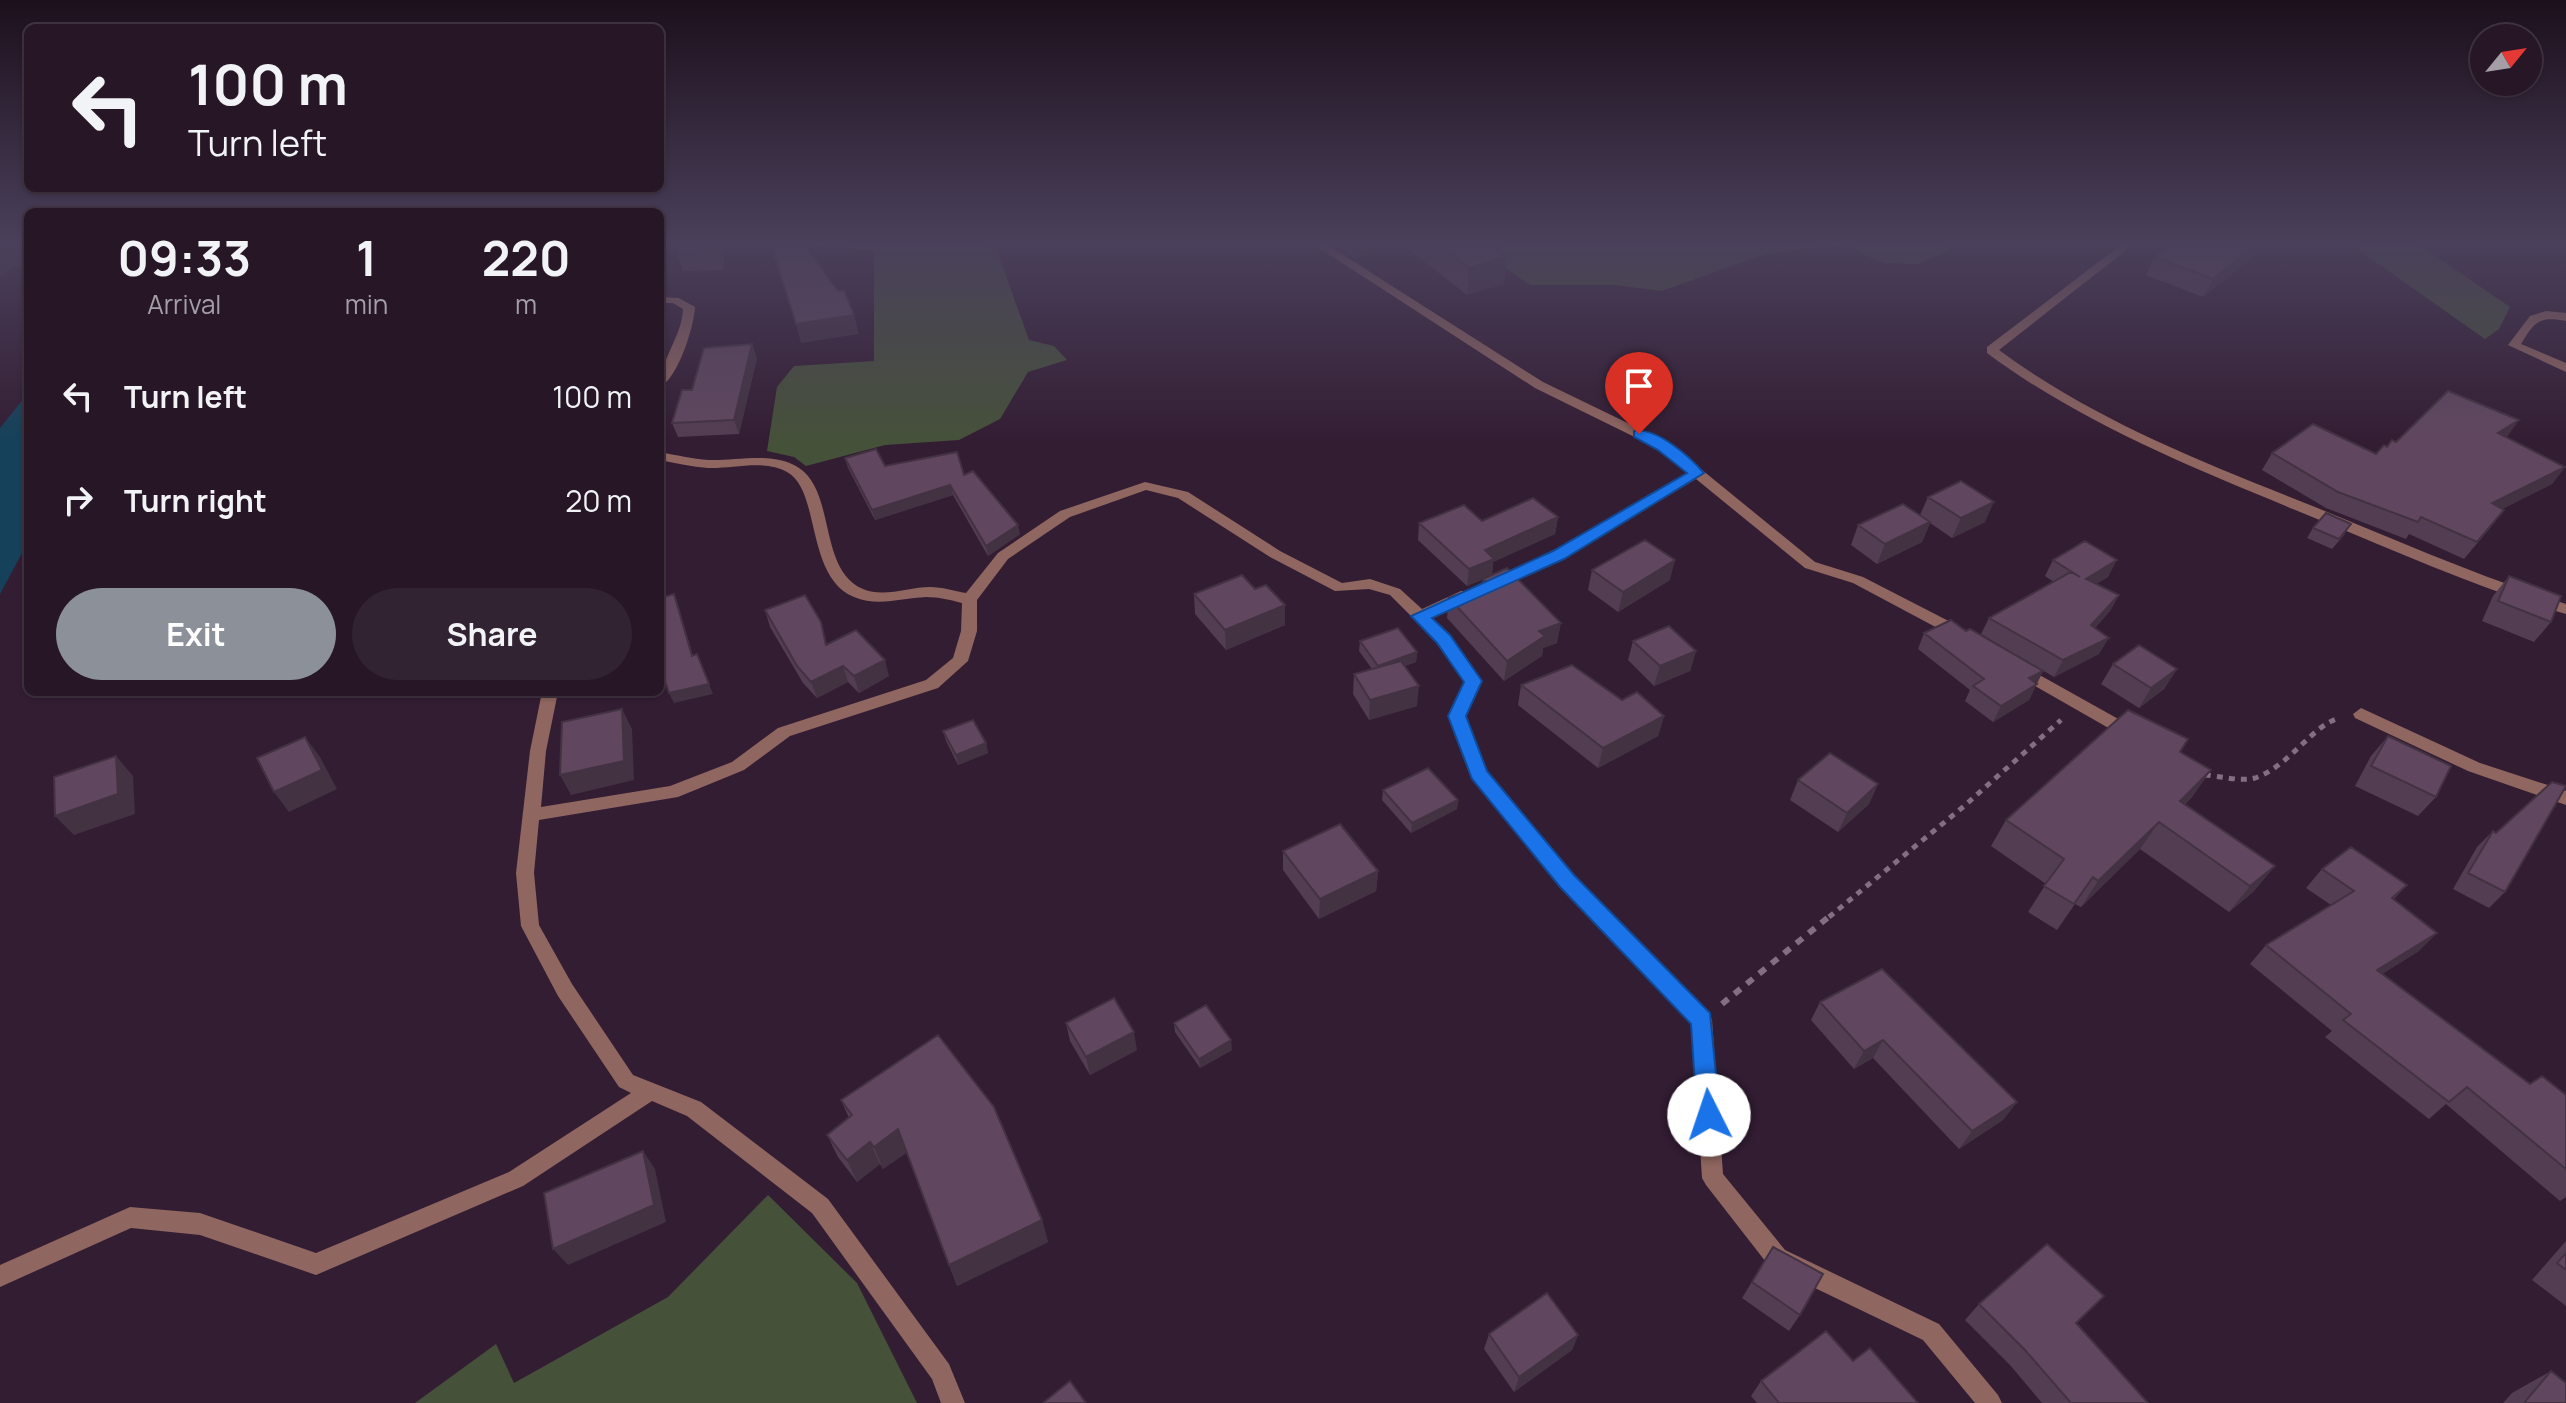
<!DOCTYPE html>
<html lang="en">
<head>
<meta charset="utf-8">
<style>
	:root { --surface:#261626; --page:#322332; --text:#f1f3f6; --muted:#a49fa7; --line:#423543; --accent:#8c9099 }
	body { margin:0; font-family:Manrope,sans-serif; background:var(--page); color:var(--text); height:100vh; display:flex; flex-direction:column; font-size:30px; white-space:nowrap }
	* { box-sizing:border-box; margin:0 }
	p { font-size:26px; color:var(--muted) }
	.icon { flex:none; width:44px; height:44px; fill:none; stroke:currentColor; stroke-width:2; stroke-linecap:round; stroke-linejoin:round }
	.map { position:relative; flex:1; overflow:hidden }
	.side { position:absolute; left:24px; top:208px; width:640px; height:488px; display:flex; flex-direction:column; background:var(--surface); border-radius:12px; box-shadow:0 2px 6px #0004,0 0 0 2px var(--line) }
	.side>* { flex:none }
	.top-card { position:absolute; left:24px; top:24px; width:640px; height:168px; border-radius:12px; box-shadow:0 2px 6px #0004,0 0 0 2px var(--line); background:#261626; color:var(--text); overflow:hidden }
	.needle { width:52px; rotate:60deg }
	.tools { position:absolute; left:2470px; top:24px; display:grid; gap:16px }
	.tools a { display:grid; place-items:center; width:72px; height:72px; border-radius:50%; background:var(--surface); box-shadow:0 2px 6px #0004,0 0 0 2px var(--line); font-size:40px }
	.pin { position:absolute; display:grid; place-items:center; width:68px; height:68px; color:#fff; margin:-82px -34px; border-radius:50% 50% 50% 0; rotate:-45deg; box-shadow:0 0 8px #0007 }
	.pin .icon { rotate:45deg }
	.me { position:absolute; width:88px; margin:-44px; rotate:356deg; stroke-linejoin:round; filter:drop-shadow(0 0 6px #0008) }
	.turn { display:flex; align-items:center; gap:28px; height:168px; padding:0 32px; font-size:36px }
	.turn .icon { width:104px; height:104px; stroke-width:2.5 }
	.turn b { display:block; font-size:56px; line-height:68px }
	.eta { display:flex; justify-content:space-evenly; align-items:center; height:136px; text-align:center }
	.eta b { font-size:48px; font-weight:700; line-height:56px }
	.action { display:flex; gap:16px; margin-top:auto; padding:16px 32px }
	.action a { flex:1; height:92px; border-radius:48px; background:var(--accent); color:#fff; font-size:32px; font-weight:700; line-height:92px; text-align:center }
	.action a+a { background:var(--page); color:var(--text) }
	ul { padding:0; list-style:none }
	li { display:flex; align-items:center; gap:24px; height:104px; padding:0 32px }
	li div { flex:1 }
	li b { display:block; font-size:30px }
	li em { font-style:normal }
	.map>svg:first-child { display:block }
	.green { fill:#46513a }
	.water { fill:#16415a }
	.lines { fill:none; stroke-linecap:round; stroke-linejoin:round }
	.path-far1 { stroke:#827082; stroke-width:5; stroke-dasharray:6 6; stroke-linecap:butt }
	.path { stroke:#827082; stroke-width:6; stroke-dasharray:8 8; stroke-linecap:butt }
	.minor { fill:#906660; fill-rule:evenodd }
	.wall { fill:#533d52 }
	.shaded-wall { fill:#433242 }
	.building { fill:#60475f; stroke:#433242; stroke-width:2 }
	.route { fill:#1a73e8; stroke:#114b97; stroke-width:2 }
</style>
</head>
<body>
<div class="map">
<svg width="2566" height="1403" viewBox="0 0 2566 1403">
	<rect width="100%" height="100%" fill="#331d33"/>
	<path class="green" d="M799 244H987L996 248 1029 340 1054 346 1067 360 1028 372 1000 419 959 440 885 445 806 466 794 457 767 451 777 387 794 366 874 361V251Z
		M1472 244H1947L1950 250 1917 264 1884 263 1843 245 1768 253 1662 291 1615 285H1530Z
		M2350 244H2418L2510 307 2499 329 2485 339Z
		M768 1195 857 1283 917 1403H415L496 1344 514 1383 668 1297Z"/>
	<path class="water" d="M28 393V542L0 594V428Z"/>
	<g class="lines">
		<path class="path-far1" d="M2205 775C2219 776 2242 782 2255 778 2290 766 2313 724 2340 718
			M1829 917 1963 807 2061 720"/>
		<path class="path" d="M1722 1004 1831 915"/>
		<path class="minor" d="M1313 244H1326L1543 382 1669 443 1815 562 1863 577 1968 631 1971 635 1968 639H1958L1853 583 1805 568 1696 479 1564 558 1500 586H1490L1488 583 1490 580 1554 552 1688 472 1659 449 1535 388Z
			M2122 244H2134L1999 350C2095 421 2205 463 2315 507 2398 541 2480 577 2566 604V614C2482 590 2403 554 2322 521 2206 473 2088 428 1987 353V347Z
			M660 297 679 298 695 307C694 327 678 378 660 387 660 359 682 337 683 309L673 303H660Z
			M2546 311 2566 313V321C2539 316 2535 321 2521 344L2566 363V372L2508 345 2530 316Z
			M660 452C676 455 692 459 709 460 736 461 775 451 799 468 836 492 818 570 863 589 884 598 909 587 930 587 942 587 954 591 966 593L998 553 1060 511 1145 482 1188 492 1280 551 1342 583 1370 579 1400 589 1422 609 1461 591H1471L1473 595 1471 599 1430 617 1448 635 1481 681 1465 716 1485 771 1573 876 1709 1014 1712 1020 1723 1174 1785 1250 1939 1324 1998 1395 2002 1403H1975L1923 1340 1769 1266 1706 1185 1702 1178 1692 1023 1561 886 1472 778 1449 716 1465 681 1438 643 1390 595 1369 589 1335 591 1270 557 1178 498 1146 490 1070 517 1008 559 977 600V631L968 661 938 688 790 736 744 770 678 797 539 820 534 873 539 925 572 984 633 1075 701 1102 828 1199 949 1364 965 1403H941L932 1379 812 1213 687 1116 652 1101 523 1186 316 1275 200 1235 131 1228 0 1287V1265L130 1207 200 1213 316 1253 509 1172 631 1093 619 1087 558 996 521 926 516 873 530 751 542 692H558L546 751 541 807 670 786 732 762 778 728 926 680 953 658 961 631 962 603C951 600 938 597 926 597 902 598 878 607 854 597 805 577 821 490 787 472 765 459 732 469 708 468 692 467 676 463 660 460Z
			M2020 664 2138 730 2140 734 2138 738H2126L2014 674 2012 670Z
			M2361 708 2480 763 2566 791V805L2468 771 2355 718 2353 714Z"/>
	</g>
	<path class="wall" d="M725 244 723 270 683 271 677 253Z
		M1338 244H1490L1504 284 1467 295 1403 245 1354 258Z
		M2269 244 2203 297 2146 275 2154 257Z
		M757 358 739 434 678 437 672 423 692 390Z
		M2506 437 2565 467 2552 484 2502 509 2491 527 2464 559 2409 534 2406 539 2326 508 2262 470 2272 453 2376 454 2396 442Z
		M845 458 885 466 964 475 1020 534 988 556 953 495 875 520 848 468Z
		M1928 497 1985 522 1952 538 1930 523 1922 542 1877 564 1851 545 1858 525 1920 515Z
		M1558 517 1555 534 1493 562 1492 575 1557 643 1543 648 1542 656 1504 681 1447 618 1449 598 1482 585 1483 579 1467 586 1418 540 1419 523Z
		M2313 528 2345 534 2332 549 2307 538Z
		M2053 560 2108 577 2096 584 2119 595 2110 611 2095 628 2099 654 2054 677 1981 634 1989 618 2054 582 2045 576Z
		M1592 570 1670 580 1618 612 1588 590Z
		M2509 576 2551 622 2534 642 2482 621 2493 596Z
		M1255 589 1285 605V625L1226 650 1195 614 1194 594Z
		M765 610 827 644 889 676 859 693 848 682 817 698 803 683 770 627Z
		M1966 631 2043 671 2029 700 1993 722 1965 701 1970 690 1918 649 1924 633Z
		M1360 641 1417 652 1416 662 1405 666 1417 706 1369 720 1353 694 1354 674 1372 669 1359 651Z
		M1633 641 1696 651 1690 671 1654 686 1628 660Z
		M2113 664 2177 669 2164 689 2139 708 2101 684Z
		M1521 685 1622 700 1664 716 1658 736 1598 768 1518 705Z
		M943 731 986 743 988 753 958 765 946 741Z
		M2388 736 2436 797 2418 816 2355 786 2371 756Z
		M2180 752 2211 770 2192 797 2185 804 2275 866 2253 892 2229 912 2140 849 2081 907 2075 904 2057 930 2028 912 2046 884 1991 846 2006 820Z
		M1798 780 1878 784 1869 804 1838 832 1790 800Z
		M1383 790 1458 800 1457 809 1411 833 1382 800Z
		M2493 831 2496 833 2505 892 2489 908 2453 889 2477 847Z
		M1283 851 1378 871 1376 891 1319 919 1283 870Z
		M2322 869 2407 885 2394 899 2419 951 2382 974 2530 1084 2566 1095V1197L2560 1201 2446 1104 2429 1119 2325 1037 2332 1031 2250 964 2266 945 2331 905 2306 888Z
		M1820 1002 2017 1102 2003 1120 1959 1149 1873 1058 1854 1069 1811 1020Z
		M1066 1023 1137 1050 1090 1075 1070 1041Z
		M1174 1023 1232 1050 1200 1068 1175 1032Z
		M841 1100 1042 1220 1048 1242 957 1286 907 1152 883 1169 880 1164 857 1182 838 1157 827 1135 849 1118Z
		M2566 1241V1306L2532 1280Z
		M1773 1247 1800 1315 1789 1331 1742 1298Z
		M1979 1304 2076 1323 2148 1403H2042L2010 1365 1965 1320Z
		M1489 1334 1578 1335 1572 1350 1514 1392 1484 1349Z
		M2551 1371 2566 1403H2503L2512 1393Z
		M1761 1381 1918 1403H1757L1751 1396Z"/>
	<path class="shaded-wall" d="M15 244H28V262L26 266 12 268 3 276H0V250Z
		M718 244H725L723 270 717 252Z
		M1355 244H1404L1354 258Z
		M2256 244H2269L2203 297 2213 279Z
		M1507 257 1504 284 1467 295 1469 268Z
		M854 315 859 334 801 343 796 324Z
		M752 344 757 358 739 434 734 420Z
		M2519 420 2507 437 2498 433Z
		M2565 467 2552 484 2479 520 2492 503Z
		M950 485 953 495 875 520 872 510Z
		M1994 502 1985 522 1952 538 1961 518Z
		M1558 517 1555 534 1493 562 1492 576 1467 586 1469 569 1485 550Z
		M1930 522 1922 542 1877 564 1885 544Z
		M1018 525 1020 534 988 556 986 546Z
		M1675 560 1670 580 1618 612 1623 592Z
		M2117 560 2108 577 2077 595 2086 579Z
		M674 594 678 604 696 666 692 656Z
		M2119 595 2110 611 2082 642 2091 625Z
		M1285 605V625L1226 650 1225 630Z
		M1561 623 1557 643 1543 648 1542 656 1504 681 1507 661 1539 631Z
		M2109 638 2099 654 2054 677 2063 660Z
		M1696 651 1690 671 1654 686 1660 666Z
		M1417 652 1416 662 1378 676V666Z
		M697 654 713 694 674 703 669 693Z
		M885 660 889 676 859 693 854 676Z
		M843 666 848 682 817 698 811 682Z
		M2177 669 2164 689 2139 708 2151 688Z
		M2043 671 2029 700 1993 722 2001 706 2029 678Z
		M1419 686 1417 706 1369 720 1370 700Z
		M622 709 632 729 634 780 571 795 560 775Z
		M1664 716 1658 736 1598 768 1603 748Z
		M305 737 320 757 337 789 289 812 274 792Z
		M986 743 988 753 958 765 956 755Z
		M116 756 133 776 135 814 74 835 55 816Z
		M2211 770 2192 797 2161 828 2180 801Z
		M1878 784 1869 804 1838 832 1847 813Z
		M1458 800 1457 809 1411 833 1412 823Z
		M2159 822 2140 849 2081 907 2098 881Z
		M2275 866 2253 892 2229 912 2250 886Z
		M1378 871 1376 891 1319 919 1320 899Z
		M2437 933 2419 951 2359 988 2377 970Z
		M1134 1032 1137 1050 1090 1075 1086 1057Z
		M1231 1040 1232 1050 1200 1068 1199 1059Z
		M1883 1040 1873 1058 1854 1069 1864 1051Z
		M2017 1102 2003 1120 1959 1149 1972 1131Z
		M898 1129 908 1152 883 1169 874 1147Z
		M870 1142 880 1164 857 1182 847 1160Z
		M643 1151 655 1169 666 1222 568 1265 553 1249Z
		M1042 1220 1048 1242 957 1286 949 1265Z
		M1578 1335 1572 1350 1514 1392 1519 1377Z"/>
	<path class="building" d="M0 244H15L13 247 0 250Z
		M678 244H718L717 252 677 253Z
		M771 244H804L838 291 844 290 854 315 796 324Z
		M1438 244H1490L1507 257 1469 268Z
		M2171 244H2256L2213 279 2154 257Z
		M752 344 734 420 672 423 682 390H692L704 348Z
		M2448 391 2519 420 2498 433 2565 467 2492 503 2504 510 2477 542 2421 517 2418 522 2338 492 2272 453 2313 424 2376 454 2384 445 2387 447 2392 440 2396 442Z
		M876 449 885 466 957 452 964 475 973 471 1018 525 986 546 950 485 872 510 845 458Z
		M1961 481 1994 502 1961 518 1928 497Z
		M1533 498 1558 517 1485 550 1494 559 1469 569 1419 523 1464 505 1482 521Z
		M1903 504 1930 522 1885 544 1858 525Z
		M2326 513 2351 524 2339 539 2313 528Z
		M1645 540 1675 560 1623 592 1592 570Z
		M2085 541 2117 560 2086 579 2119 595 2091 625 2109 638 2063 660 1989 618 2071 572 2080 577 2053 560Z
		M1507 568 1561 623 1539 631 1545 636 1507 661 1449 598 1488 583 1483 579Z
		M1242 575 1255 589 1266 585 1285 605 1225 630 1194 594Z
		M2509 576 2561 596 2551 622 2498 601Z
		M674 594 692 656 697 654 709 684 669 693 660 668V598Z
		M805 595 821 622 826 645 856 630 885 660 854 676 843 666 811 682 797 666 765 610Z
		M1951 620 1966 631 1970 629 2043 671 2029 678 2037 684 2001 706 1973 686 1984 679 1924 633Z
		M1669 626 1696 651 1660 666 1633 641Z
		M1398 628 1417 652 1378 666 1360 641Z
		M2139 645 2177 669 2151 688 2113 664Z
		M1401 661 1419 686 1370 700 1354 674Z
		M1572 665 1622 700 1637 692 1664 716 1603 748 1521 685Z
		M622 709 624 761 560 775 562 722Z
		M2128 710 2188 739 2180 752 2211 770 2180 801 2275 866 2250 886 2159 822 2098 881 2093 877 2074 904 2044 886 2064 859 2006 820Z
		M973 720 986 743 956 755 943 731Z
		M2388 736 2451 766 2436 797 2371 766Z
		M305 737 322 770 274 792 257 758Z
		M1830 753 1878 784 1847 813 1798 780Z
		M116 756 118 794 55 816 54 777Z
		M1428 768 1458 800 1412 823 1383 790Z
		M2552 782 2566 786 2505 892 2468 873 2493 831 2496 833Z
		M1340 824 1378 871 1320 899 1283 851Z
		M2351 847 2407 885 2392 898 2437 933 2377 970 2530 1084 2542 1076 2566 1095V1169L2467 1087 2449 1102 2343 1020 2351 1014 2266 945 2354 891 2322 869Z
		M1882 969 2017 1102 1972 1131 1883 1040 1864 1051 1820 1002Z
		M1114 998 1134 1032 1086 1057 1066 1023Z
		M1206 1005 1231 1040 1199 1059 1174 1023Z
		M938 1035 994 1107 1042 1220 949 1265 898 1129 874 1147 870 1142 847 1160 827 1135 852 1115 841 1100Z
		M643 1151 654 1205 553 1249 544 1193Z
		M2047 1244 2104 1296 2076 1323 2148 1403H2071L2025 1350 1979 1304Z
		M1773 1247 1823 1274 1800 1315 1752 1282Z
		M2566 1253V1270L2557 1263Z
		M1547 1293 1578 1335 1519 1377 1489 1334Z
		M1826 1331 1853 1361 1870 1348 1918 1403H1779L1761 1381Z
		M2551 1371 2566 1383V1403H2524Z
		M1070 1381 1086 1403H1043Z"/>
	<linearGradient id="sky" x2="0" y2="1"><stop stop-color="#1c101c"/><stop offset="0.55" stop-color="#4a405b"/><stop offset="1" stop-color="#4a405b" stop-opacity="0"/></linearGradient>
	<rect width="2566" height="441" fill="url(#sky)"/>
	<path class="route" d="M1634 431C1657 427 1690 457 1704 473L1564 559 1432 618 1450 635 1482 681 1466 716 1487 771 1574 875 1710 1013 1720 1115 1717 1122 1709 1126 1700 1122 1697 1115 1691 1024 1560 887 1472 779 1448 716 1464 682 1437 643 1411 616 1553 551 1687 473 1658 450 1634 437Z"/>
</svg>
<div class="tools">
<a><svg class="needle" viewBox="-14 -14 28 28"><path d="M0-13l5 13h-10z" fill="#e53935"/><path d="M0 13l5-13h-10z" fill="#a49fa7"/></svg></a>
</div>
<div class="pin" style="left:1639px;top:434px;background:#d93025"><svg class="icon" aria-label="arrive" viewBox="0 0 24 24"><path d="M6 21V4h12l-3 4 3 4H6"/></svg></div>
<svg class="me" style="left:1709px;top:1115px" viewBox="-20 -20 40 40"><circle r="19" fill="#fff"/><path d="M0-13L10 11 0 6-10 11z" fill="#1a73e8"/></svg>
<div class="top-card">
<div class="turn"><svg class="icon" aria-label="left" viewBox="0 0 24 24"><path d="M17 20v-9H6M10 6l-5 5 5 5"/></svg><div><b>100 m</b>Turn left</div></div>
</div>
<section class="side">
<div class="eta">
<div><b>09:33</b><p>Arrival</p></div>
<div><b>1</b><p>min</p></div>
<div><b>220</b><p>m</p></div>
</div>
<ul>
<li><svg class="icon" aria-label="left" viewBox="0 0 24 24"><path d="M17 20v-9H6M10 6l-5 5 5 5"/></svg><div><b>Turn left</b></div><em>100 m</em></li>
<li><svg class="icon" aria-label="right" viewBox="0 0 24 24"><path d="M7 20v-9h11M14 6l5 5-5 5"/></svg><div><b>Turn right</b></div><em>20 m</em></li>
</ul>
<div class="action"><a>Exit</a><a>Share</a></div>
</section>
</div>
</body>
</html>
